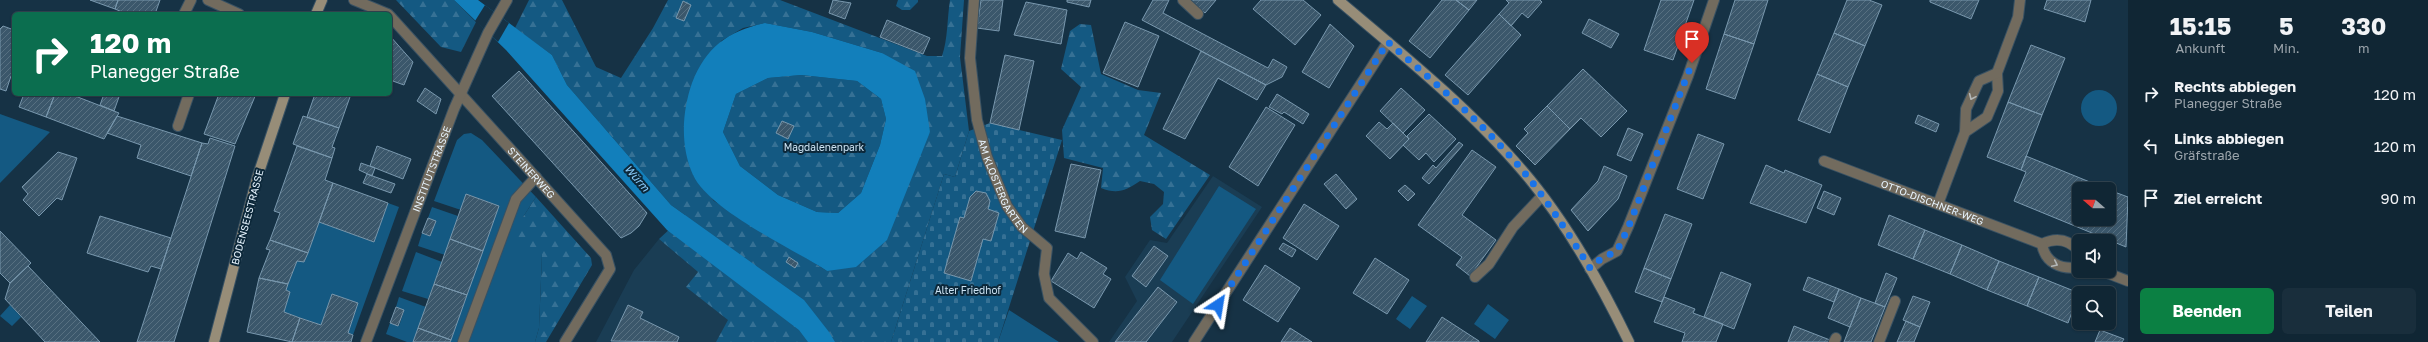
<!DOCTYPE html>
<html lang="de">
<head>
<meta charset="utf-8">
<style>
	:root { --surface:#102634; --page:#192e3c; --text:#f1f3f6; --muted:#9ca5ac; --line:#30434f; --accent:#0b8043 }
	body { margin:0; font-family:"Golos Text",sans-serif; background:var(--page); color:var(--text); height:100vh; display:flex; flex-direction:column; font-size:15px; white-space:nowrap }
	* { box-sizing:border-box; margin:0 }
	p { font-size:13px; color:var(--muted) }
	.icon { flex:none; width:22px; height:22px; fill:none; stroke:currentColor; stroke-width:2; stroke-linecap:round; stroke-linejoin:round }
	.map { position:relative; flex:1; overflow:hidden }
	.side { display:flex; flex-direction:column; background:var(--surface); width:300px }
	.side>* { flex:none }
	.banner { position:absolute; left:12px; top:12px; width:380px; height:84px; border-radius:6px; box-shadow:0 1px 3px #0004,0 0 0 1px var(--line); background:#0b6e4f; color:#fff; overflow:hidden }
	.needle { width:26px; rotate:290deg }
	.controls { position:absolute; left:2072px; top:182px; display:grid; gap:8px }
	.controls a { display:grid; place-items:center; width:44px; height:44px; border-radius:6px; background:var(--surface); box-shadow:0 1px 3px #0004,0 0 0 1px var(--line); font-size:20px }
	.pin { position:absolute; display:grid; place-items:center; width:34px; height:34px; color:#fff; margin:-41px -17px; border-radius:50% 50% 50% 0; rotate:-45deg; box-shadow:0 0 4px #0007 }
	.pin .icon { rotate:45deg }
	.me { position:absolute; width:44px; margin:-22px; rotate:33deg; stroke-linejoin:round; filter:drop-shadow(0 0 3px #0008) }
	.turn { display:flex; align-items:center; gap:14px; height:84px; padding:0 12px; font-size:18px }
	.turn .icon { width:52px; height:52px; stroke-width:2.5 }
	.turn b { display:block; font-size:28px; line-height:34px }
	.eta { display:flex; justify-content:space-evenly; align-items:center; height:68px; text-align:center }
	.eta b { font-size:24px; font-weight:700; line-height:28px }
	.button { display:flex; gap:8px; margin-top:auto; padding:8px 12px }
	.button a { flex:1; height:46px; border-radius:6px; background:var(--accent); color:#fff; font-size:16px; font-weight:700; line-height:46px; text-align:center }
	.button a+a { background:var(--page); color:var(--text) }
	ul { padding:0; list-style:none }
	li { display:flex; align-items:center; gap:12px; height:52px; padding:0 12px }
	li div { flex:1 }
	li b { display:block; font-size:15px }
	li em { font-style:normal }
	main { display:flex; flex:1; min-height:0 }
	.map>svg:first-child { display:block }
	.built { fill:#1a3d54 }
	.green { fill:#145982 }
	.forest { fill:url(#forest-firs); fill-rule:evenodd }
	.cemetery { fill:url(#cemetery-stones) }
	.water { fill:#127fbb; fill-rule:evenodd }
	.pier { fill:#163245 }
	.building { fill:url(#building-hatch); stroke:#7998ae }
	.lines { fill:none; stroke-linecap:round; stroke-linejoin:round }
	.lane-casing { stroke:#385163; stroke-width:12 }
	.street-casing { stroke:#385163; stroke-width:12 }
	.secondary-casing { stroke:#385163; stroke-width:12 }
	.lane { stroke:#726b5e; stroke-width:10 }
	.street { stroke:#726b5e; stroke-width:10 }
	.secondary { stroke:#978d78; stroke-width:10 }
	.oneway { stroke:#b3b7b7 }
	.route { stroke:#1a73e8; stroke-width:7; stroke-dasharray:0 12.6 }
	.labels { text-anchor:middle; stroke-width:4; stroke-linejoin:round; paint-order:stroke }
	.park-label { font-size:10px; fill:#cde3f3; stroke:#0c283a }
	.street-label { font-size:10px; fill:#e8f5ff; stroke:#0c283a }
	.water-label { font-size:11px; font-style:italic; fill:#8ccefe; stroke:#0c283a }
</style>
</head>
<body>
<main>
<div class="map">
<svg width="2128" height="342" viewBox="0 0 2128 342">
	<defs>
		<pattern id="forest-firs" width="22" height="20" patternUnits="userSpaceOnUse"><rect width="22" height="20" fill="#145982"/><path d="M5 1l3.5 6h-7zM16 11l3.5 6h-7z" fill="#367195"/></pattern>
		<pattern id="cemetery-stones" width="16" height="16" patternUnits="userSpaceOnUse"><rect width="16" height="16" fill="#145982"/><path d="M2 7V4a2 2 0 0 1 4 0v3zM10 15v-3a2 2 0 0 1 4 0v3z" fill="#367195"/></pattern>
		<pattern id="building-hatch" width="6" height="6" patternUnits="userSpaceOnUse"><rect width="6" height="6" fill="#3b576b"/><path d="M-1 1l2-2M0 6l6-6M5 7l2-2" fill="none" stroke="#577081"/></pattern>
	</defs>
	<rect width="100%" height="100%" fill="#163245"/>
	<path class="built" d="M1213 176 1262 207 1172 342H1109L1137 301 1125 277 1150 240 1167 243Z
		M659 239 781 342H596L634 270Z"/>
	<path class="green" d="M2081 108a18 18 0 1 1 36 0a18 18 0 1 1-36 0Z
		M0 114 50 132 0 183Z
		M471 133 482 140 536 197 523 217 542 255 539 328 535 342H450L499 206 467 194 461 210 434 201 457 140 464 134Z
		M1219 186 1256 209 1193 304 1160 280Z
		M388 203 399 207 353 335 348 333 358 303 332 294 321 325 284 312 290 292 286 290 297 261H305L319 222 374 242Z
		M432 207 458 216 445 255 418 246 422 233 430 236 436 221 428 218Z
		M416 252 442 262 428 299 402 291Z
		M1412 296 1427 306 1410 329 1396 319Z
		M399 297 426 307 413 342H407L386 334 390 323 399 326 404 311 396 307Z
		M1488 304 1509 320 1495 339 1474 324Z
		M10 305 21 317 12 326 0 316Z
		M1009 310 1059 342H998Z"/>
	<path class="forest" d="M396 0H454L476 22 461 52 441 47Z
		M529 0H562L596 67 621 78 653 28 668 0H780L927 56H942C948 39 947 19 950 0H964L960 57 969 131 955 177 944 174 891 342H716L728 320 686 287 698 272 659 239 685 215 671 205 567 85 552 55 515 28ZM765 23 812 32 882 53 930 132 827 271 714 201 693 175 721 41 743 28Z
		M898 0H918V2L910 10H902L896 6Z
		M1080 24 1091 25 1101 74 1138 90 1161 93 1144 135 1210 175 1166 239 1152 230 1150 217 1163 204 1164 192 1154 184 1140 181C1126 190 1118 195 1101 188L1103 168 1064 158 1062 130 1081 87 1061 69 1070 31Z
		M801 75 857 81 881 99 886 119 880 145 861 193 838 213 817 212 778 195 740 166 723 132 736 94 768 78Z
		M536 197 591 258 592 265 546 342H535L539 328 542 255 515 236 523 217Z"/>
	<path class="cemetery" d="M990 123 1062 140 998 342H891L944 174 955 177 969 131Z"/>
	<path class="water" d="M454 0H478L552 55 567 85 671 205 804 300 829 332 835 342H808L799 330 667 230 506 50Z
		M765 23 812 32 882 53 915 71 925 99 930 132 887 240 856 267 827 271C792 248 710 211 693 175 680 146 682 112 692 83 706 47 728 31 765 23ZM801 75 857 81 881 99 886 119 880 145 861 193 838 213 817 212 778 195 740 166 723 132 736 94 768 78Z"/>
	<path class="pier" d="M485 5 509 23 498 42 475 21Z"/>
	<path class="building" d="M90 0H118L115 9Z
		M118 0H160L155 14H127L115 9Z
		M833 0 851 3 845 19 829 13Z
		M981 0H1003L999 31 977 28Z
		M1067 0H1091L1089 7 1067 2Z
		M1153 0H1169L1163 13 1268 68 1273 59 1287 67 1282 77 1266 85 1142 20Z
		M1189 0H1216L1205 13Z
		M1261 0H1303L1321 15 1295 45 1253 9Z
		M1442 0H1456L1469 10 1430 58 1409 41Z
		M1456 0H1477L1469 10Z
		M1506 0H1540L1542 2 1528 18 1522 13 1511 26 1499 14 1509 3Z
		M1661 0H1694L1673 60 1644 50Z
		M1735 0H1768L1754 44 1724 34Z
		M1847 0H1869L1882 5 1865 46 1834 33Z
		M1930 0H1979L1971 19 1930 2Z
		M2047 0H2091L2085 22 2044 9Z
		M683 1 691 5 684 21 676 18Z
		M1026 2 1067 10 1061 44 1014 35Z
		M1499 14 1521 35 1468 95 1445 75Z
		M1589 19 1619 34 1611 48 1582 33Z
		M887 20 930 38 923 54 880 37Z
		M1125 22 1159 36 1138 87 1103 73Z
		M1330 24 1354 46 1329 88 1302 72Z
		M3 26 14 30V76H11L6 91 0 89V29Z
		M1834 33 1865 46 1848 87 1817 74Z
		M1724 34 1754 44 1735 99 1706 89Z
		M390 36 413 62 404 85 390 80Z
		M2031 45 2065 58 2042 115 2008 102Z
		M1201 51 1266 85 1257 100 1218 78 1185 139 1163 129Z
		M1005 55 1034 61 1019 130 990 123Z
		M1583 69 1627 111 1601 137 1581 118 1570 129 1547 106Z
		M519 71 647 213 639 226 631 233 621 238 492 96Z
		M1817 74 1848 87 1830 133 1798 120Z
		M425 88 441 99 436 114 417 101Z
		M1401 88 1425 110 1403 133 1380 111Z
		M24 94H55L46 117 19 107Z
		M55 94H70L119 113 104 139 46 117Z
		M104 94H120L114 111 100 105Z
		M219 94H256L235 144 204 134Z
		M315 94H351L339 128 307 117Z
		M1277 94 1309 114 1303 124 1284 112 1282 114 1269 107Z
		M2008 102 2042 115 2021 170 1987 157Z
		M1547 106 1570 129 1535 165 1516 146 1528 133 1524 129Z
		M1266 107 1295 125 1258 186 1229 167Z
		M1429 114 1456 139 1434 162 1426 153 1419 160 1403 145 1409 139 1407 136Z
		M1918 115 1939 124 1936 132 1915 123Z
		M117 116 202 143 191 176 137 158 141 145 107 133Z
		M303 116 339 128 332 147 335 148 332 158 293 144Z
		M782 121 794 126 788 139 776 133Z
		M1379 122 1387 129 1393 123 1409 139 1390 159 1366 136Z
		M1628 128 1643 134 1631 161 1617 155Z
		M1698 134 1724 144 1703 199 1677 189Z
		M210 138 235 146 174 342H137L202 143 208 144Z
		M1459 142 1463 145 1429 184 1422 178 1433 165 1436 168Z
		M297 146 332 158 325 180 333 183 308 253 270 240 280 213 274 211Z
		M377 146 411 159 403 179 370 166Z
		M1472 150 1496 167 1462 215 1496 240 1470 276 1456 265 1462 257 1418 225Z
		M58 152 77 158 62 200 57 198 39 216 23 200 28 194 22 187Z
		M2026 156 2107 189H2079V219H2109V190L2128 197 2126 247 2014 201 2026 172 2021 170Z
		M361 163 375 168 372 176 359 170Z
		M1071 164 1101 170 1085 238 1055 231Z
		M1766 165 1784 173 1785 170 1822 185 1806 223 1750 203Z
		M1604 166 1627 176 1618 199 1588 231 1571 210 1598 181Z
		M367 174 395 184 391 193 363 183Z
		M1336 174 1357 199 1346 209 1324 184Z
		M333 183 388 203 374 242 319 222Z
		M1405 185 1415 194 1408 201 1398 191Z
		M976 191 986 193 990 201 988 209 999 213 991 241 983 239 971 281 944 273 960 217 964 218 970 197Z
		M1824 191 1841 198 1834 215 1817 208Z
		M466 194 499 206 483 251 450 239Z
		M1304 204 1339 226 1317 260 1283 238Z
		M1665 214 1692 224 1671 279 1644 268Z
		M1889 215 1925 230 1913 259 1878 245Z
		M100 216 171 238 161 269 151 266 148 272 87 253Z
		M428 218 436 221 430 236 422 233Z
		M1925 230 1962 245 1950 274 1913 259Z
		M0 231 31 263 10 283 0 273Z
		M450 239 483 251 467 295 434 284Z
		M270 240 308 253 304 262 297 261 288 284 259 278 270 250 266 249Z
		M1283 243 1296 250 1292 257 1279 249Z
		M1962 245 1999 261 1987 290 1950 274Z
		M1154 246 1168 256 1146 287 1132 276Z
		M1081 252 1107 268 1103 274 1111 279 1094 308 1051 281 1068 253 1077 259Z
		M789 257 798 263 795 268 786 262Z
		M1375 258 1409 280 1387 314 1353 293Z
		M1999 261 2039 277 2027 306 1987 290Z
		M1265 265 1300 288 1278 322 1243 300Z
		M28 266 100 342H45L5 299 10 283Z
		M1644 268 1671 279 1662 302 1635 292Z
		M1721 272 1751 284 1734 329 1704 317Z
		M1886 273 1897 278 1885 307 1875 303Z
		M1808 277 1839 289 1834 302 1803 290Z
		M2039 277 2079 293 2068 323 2027 306Z
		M259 278 288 284 286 290 290 292 284 312 300 318 292 342 247 332Z
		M434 284 467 295 451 340 418 328Z
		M1158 287 1177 302 1146 342H1115Z
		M1839 289 1861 298 1850 327 1828 318Z
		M332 294 358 303 348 333 353 335 351 342H292L300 318 321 325Z
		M1913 296 1930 302 1920 327 1903 320Z
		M1664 297 1695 309 1693 313 1723 324 1716 342H1682L1685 333 1654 322Z
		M1861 298 1885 307 1871 342H1844Z
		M628 305 643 312 640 318 679 337 677 342 611 341Z
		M396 307 404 310 398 326 390 323Z
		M1442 317 1479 341V342H1426Z
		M1906 321 1920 327 1914 342H1897Z
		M1794 326 1830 340V342H1788Z
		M418 328 451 340 450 342H413Z
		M1290 328 1312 342H1281Z
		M2100 330 2124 339 2122 342H2095Z"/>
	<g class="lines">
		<g class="lane-casing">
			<path id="lane" d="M1183 0 1198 14
				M184 14 191 0
				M178 126 189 94
				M1475 277 1489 264 1513 227 1542 196
				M463 342 516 199 536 177
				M1834 342 1836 338
				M1879 342 1895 301"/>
		</g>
		<g class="street-casing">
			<g id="street">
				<path d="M208 0 239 14"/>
				<path d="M354 0 388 14"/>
				<path id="s1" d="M974 0 970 58 977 120 987 157 1007 206 1022 227 1047 248 1044 274 1049 298 1093 342"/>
				<path id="s2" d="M390 16 606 255 610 269 565 342"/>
				<path d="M1965 132 1987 117 1998 91 1997 73 2018 17 2020 0"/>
				<path id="s3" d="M1824 161 2042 244C2056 237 2068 239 2079 251"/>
				<path d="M1938 204 1965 132 1966 109 1979 81 1997 73"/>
				<path d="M2042 244C2045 263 2061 270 2079 267"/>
				<path d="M1590 269 1602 259 1617 251 1628 227 1688 76 1714 0"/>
				<path d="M2102 271 2128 281"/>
				<path id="s4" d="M366 342 454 109 488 33 507 0"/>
				<path d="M1194 342 1388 42"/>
			</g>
		</g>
		<g class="secondary-casing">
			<path id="secondary" d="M1338 0C1402 54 1468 107 1522 170 1566 221 1600 282 1629 342
				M316 14 322 0
				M214 342 257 178 285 94"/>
		</g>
		<use href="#lane" class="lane"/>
		<use href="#street" class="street"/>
		<use href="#secondary" class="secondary"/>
	</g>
	<defs><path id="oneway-chevron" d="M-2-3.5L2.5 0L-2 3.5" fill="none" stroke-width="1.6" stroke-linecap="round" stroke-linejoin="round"/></defs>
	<g class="oneway">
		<use href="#oneway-chevron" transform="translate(1972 97) rotate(114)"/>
		<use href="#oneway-chevron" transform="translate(2055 264) rotate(25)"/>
	</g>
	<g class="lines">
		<path class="route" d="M1218 305 1388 42C1435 83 1483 123 1523 171 1548 201 1569 235 1590 268L1602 258 1617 251 1628 228 1692 63"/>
	</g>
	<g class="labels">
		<g class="park-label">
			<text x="824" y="151">Magdalenenpark</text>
			<text x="968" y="294">Alter Friedhof</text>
		</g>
		<g class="street-label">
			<text dy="4" stroke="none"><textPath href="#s4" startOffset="185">INSTITUTSTRASSE</textPath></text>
			<text dy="4" stroke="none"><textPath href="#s2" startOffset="211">STEINERWEG</textPath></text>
			<text dy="4" stroke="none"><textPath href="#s1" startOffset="192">AM KLOSTERGARTEN</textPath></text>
			<text dy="4" stroke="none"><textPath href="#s3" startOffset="116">OTTO-DISCHNER-WEG</textPath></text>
			<text transform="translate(247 217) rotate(-75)" y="4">BODENSEESTRASSE</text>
		</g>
		<g class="water-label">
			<text transform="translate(637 178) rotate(49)" y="4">Würm</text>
		</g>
	</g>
</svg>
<div class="controls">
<a><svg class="needle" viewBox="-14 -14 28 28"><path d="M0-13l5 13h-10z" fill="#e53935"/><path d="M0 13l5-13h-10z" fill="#9ca5ac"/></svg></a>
<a><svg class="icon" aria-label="sound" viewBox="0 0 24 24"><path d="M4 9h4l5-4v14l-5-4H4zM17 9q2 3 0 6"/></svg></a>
<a><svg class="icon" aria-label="search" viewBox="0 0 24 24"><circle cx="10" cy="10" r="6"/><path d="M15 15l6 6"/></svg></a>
</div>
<div class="pin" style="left:1692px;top:63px;background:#d93025"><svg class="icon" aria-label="arrive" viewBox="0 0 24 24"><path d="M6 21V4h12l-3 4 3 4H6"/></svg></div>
<svg class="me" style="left:1218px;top:305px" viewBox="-20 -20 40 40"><path d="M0-17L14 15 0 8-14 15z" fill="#1a73e8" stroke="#fff" stroke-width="4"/></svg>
<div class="banner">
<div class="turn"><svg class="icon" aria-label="right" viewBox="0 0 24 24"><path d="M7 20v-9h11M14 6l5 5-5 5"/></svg><div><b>120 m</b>Planegger Straße</div></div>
</div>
</div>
<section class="side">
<div class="eta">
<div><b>15:15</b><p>Ankunft</p></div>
<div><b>5</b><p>Min.</p></div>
<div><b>330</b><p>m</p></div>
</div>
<ul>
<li><svg class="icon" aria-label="right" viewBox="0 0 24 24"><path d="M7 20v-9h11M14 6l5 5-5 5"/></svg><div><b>Rechts abbiegen</b><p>Planegger Straße</p></div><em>120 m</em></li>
<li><svg class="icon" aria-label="left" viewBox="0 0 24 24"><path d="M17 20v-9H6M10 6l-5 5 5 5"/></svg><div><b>Links abbiegen</b><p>Gräfstraße</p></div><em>120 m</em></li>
<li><svg class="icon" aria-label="arrive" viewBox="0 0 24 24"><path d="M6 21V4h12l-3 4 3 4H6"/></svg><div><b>Ziel erreicht</b></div><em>90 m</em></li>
</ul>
<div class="button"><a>Beenden</a><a>Teilen</a></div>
</section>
</main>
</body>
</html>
